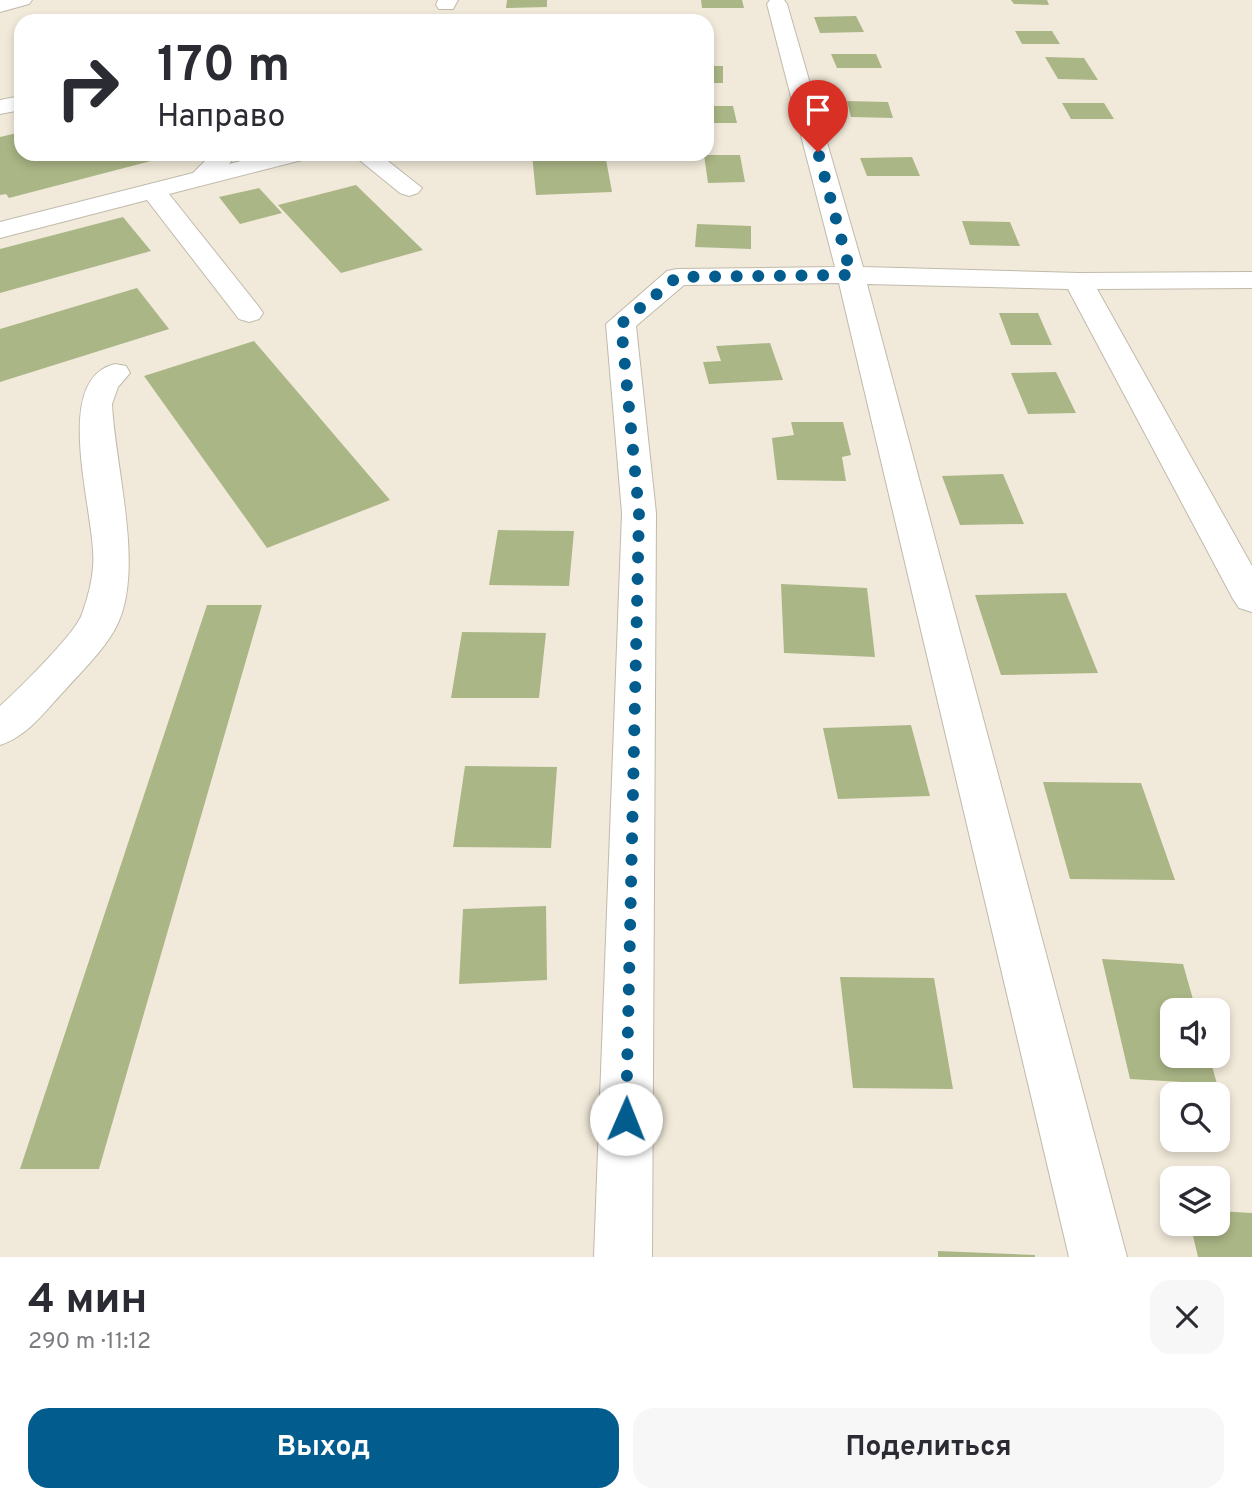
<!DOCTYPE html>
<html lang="ru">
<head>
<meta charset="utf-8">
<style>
	:root { --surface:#fff; --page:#f7f7f7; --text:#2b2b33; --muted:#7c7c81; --accent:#035c8e }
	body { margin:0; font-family:Overpass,sans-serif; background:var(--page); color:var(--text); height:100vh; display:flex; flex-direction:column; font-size:26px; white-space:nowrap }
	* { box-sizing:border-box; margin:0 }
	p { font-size:23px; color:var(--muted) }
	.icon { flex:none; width:38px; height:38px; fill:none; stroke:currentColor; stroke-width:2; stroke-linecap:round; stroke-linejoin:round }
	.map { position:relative; height:1257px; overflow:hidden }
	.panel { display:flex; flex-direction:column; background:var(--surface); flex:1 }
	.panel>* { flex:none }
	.guide { position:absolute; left:14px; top:14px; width:700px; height:147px; border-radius:21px; box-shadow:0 4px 10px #0003; background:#fff; color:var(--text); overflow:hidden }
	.tools { position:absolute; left:1160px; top:998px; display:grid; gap:14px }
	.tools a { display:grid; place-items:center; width:70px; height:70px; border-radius:14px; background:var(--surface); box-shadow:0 4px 10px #0003; font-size:35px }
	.pin { position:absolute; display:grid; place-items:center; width:60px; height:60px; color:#fff; margin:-72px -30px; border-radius:50% 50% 50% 0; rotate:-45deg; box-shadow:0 0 7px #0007 }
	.pin .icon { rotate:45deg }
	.me { position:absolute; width:77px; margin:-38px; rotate:1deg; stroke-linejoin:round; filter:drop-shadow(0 0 5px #0008) }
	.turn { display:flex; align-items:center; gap:24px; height:147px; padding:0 28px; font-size:32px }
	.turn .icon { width:91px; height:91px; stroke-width:2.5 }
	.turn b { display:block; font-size:49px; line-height:60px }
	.round { display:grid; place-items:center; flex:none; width:74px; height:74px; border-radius:21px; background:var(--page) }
	.head { display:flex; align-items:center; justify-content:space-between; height:119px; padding:0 28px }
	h1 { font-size:42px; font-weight:700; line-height:52px }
	.primary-button { display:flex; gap:14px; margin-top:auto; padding:14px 28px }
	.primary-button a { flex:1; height:80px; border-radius:21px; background:var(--accent); color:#fff; font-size:28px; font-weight:700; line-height:80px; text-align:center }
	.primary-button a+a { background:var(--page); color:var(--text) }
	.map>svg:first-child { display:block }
	.building { fill:#abb686 }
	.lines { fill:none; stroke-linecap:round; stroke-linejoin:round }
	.minor-casing { stroke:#c0baab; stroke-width:2 }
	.minor { fill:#fff; fill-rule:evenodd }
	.route { stroke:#035c8e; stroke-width:12; stroke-dasharray:0 21.6 }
</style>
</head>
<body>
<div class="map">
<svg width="1252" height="1257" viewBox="0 0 1252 1257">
	<rect width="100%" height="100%" fill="#f1eada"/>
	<path class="building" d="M507 0H547V7L506 8Z
		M701 0H742L744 8H702Z
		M1011 0H1047L1049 5 1014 4Z
		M856 16 864 32 820 33 814 17Z
		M1015 31H1052L1060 44H1022Z
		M831 54H876L882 68H837Z
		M1045 57 1084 58 1098 80 1058 79Z
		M707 66H723V83H707Z
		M847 101 888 102 893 118 851 117Z
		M1062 103H1104L1114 119H1071Z
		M707 106H733L737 123H707Z
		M21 132V154L174 155 9 198 6 194 0 195V137Z
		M532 154H605L612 192 536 195Z
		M704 155H740L745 182 708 183Z
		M912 157 920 176H867L860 158Z
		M356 185 423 250 341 273 278 205Z
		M259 188 282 213 240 224 219 197Z
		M123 217 151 251 0 293V249Z
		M962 221 1010 222 1020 246 970 245Z
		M697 224 751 226V249L695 247Z
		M137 288 169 329 0 382V329Z
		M999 313H1038L1052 345H1011Z
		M254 341 390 500 267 548 144 376Z
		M770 343 783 380 709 384 703 362 721 361 716 346Z
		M1056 372 1076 413 1028 414 1011 373Z
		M791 422H843L851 455 842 457 846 481 777 480 772 438 794 435Z
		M1003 474 1024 524 960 525 942 476Z
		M498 530 574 531 569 586 489 585Z
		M781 584 867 588 875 657 784 653Z
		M1066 593 1098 673 1001 675 975 595Z
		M207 605H262L99 1169H20Z
		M462 632 546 633 539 698H451Z
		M911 725 930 796 838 799 823 728Z
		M465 766 557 767 551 848 453 847Z
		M1043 782 1141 783 1175 880 1070 879Z
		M546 906 547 980 459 984 463 909Z
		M1102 959 1183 964 1196 1010H1172V1055H1209L1217 1084 1130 1079Z
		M840 977 934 978 953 1089 853 1088Z
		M1218 1211 1252 1213V1257H1198L1190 1223H1218Z
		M938 1251 1035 1255V1257H938Z"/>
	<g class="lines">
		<g class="minor-casing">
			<path id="minor" d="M0 0H32L29 4 0 12Z
				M438 0H458L453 9H439L436 5Z
				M770 0H784L787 4 863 267 1078 273 1252 272V288L1097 289 1252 566V612L1239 608 1233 599 1068 289 867 284 1127 1257H1069L839 283 684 285 636 326 656 513 652 1257H594L622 513 606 324 667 271 677 269 835 267 767 4Z
				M21 96V110L0 114V100Z
				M212 154H237L229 164 269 154H310L306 159 169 194 259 307 263 313 259 319 249 322 239 319 147 200 0 238V222L193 173Z
				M352 154H379L422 188 418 193 409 196 400 193Z
				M115 364 126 366 130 373 118 387 112 404C115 467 144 566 118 623 107 647 83 670 65 690 45 711 28 736 0 745V706C17 691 76 633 82 614 87 600 92 582 93 567 98 519 48 380 115 364Z"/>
		</g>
		<use href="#minor" class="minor"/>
	</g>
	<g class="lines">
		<path class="route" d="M626 1119 639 513 621 324 677 277 851 275 818 152"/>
	</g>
</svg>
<div class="tools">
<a><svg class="icon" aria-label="sound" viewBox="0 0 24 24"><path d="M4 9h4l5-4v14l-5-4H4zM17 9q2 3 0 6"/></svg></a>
<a><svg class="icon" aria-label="search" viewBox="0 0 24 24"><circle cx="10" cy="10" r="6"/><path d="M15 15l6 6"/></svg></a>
<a><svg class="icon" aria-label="layers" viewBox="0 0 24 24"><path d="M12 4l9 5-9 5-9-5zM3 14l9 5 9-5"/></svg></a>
</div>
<div class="pin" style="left:818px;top:152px;background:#d93025"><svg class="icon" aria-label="arrive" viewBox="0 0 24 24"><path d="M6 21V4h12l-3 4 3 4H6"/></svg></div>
<svg class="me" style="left:626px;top:1119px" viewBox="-20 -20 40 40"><circle r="19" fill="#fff"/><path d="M0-13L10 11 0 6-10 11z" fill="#035c8e"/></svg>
<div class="guide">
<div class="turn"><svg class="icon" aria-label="right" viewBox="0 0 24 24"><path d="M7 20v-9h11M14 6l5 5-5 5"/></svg><div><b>170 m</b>Направо</div></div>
</div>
</div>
<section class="panel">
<div class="head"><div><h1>4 мин</h1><p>290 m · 11:12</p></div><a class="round"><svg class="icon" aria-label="close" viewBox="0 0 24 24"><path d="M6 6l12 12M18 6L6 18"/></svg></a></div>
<div class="primary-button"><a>Выход</a><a>Поделиться</a></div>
</section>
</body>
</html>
